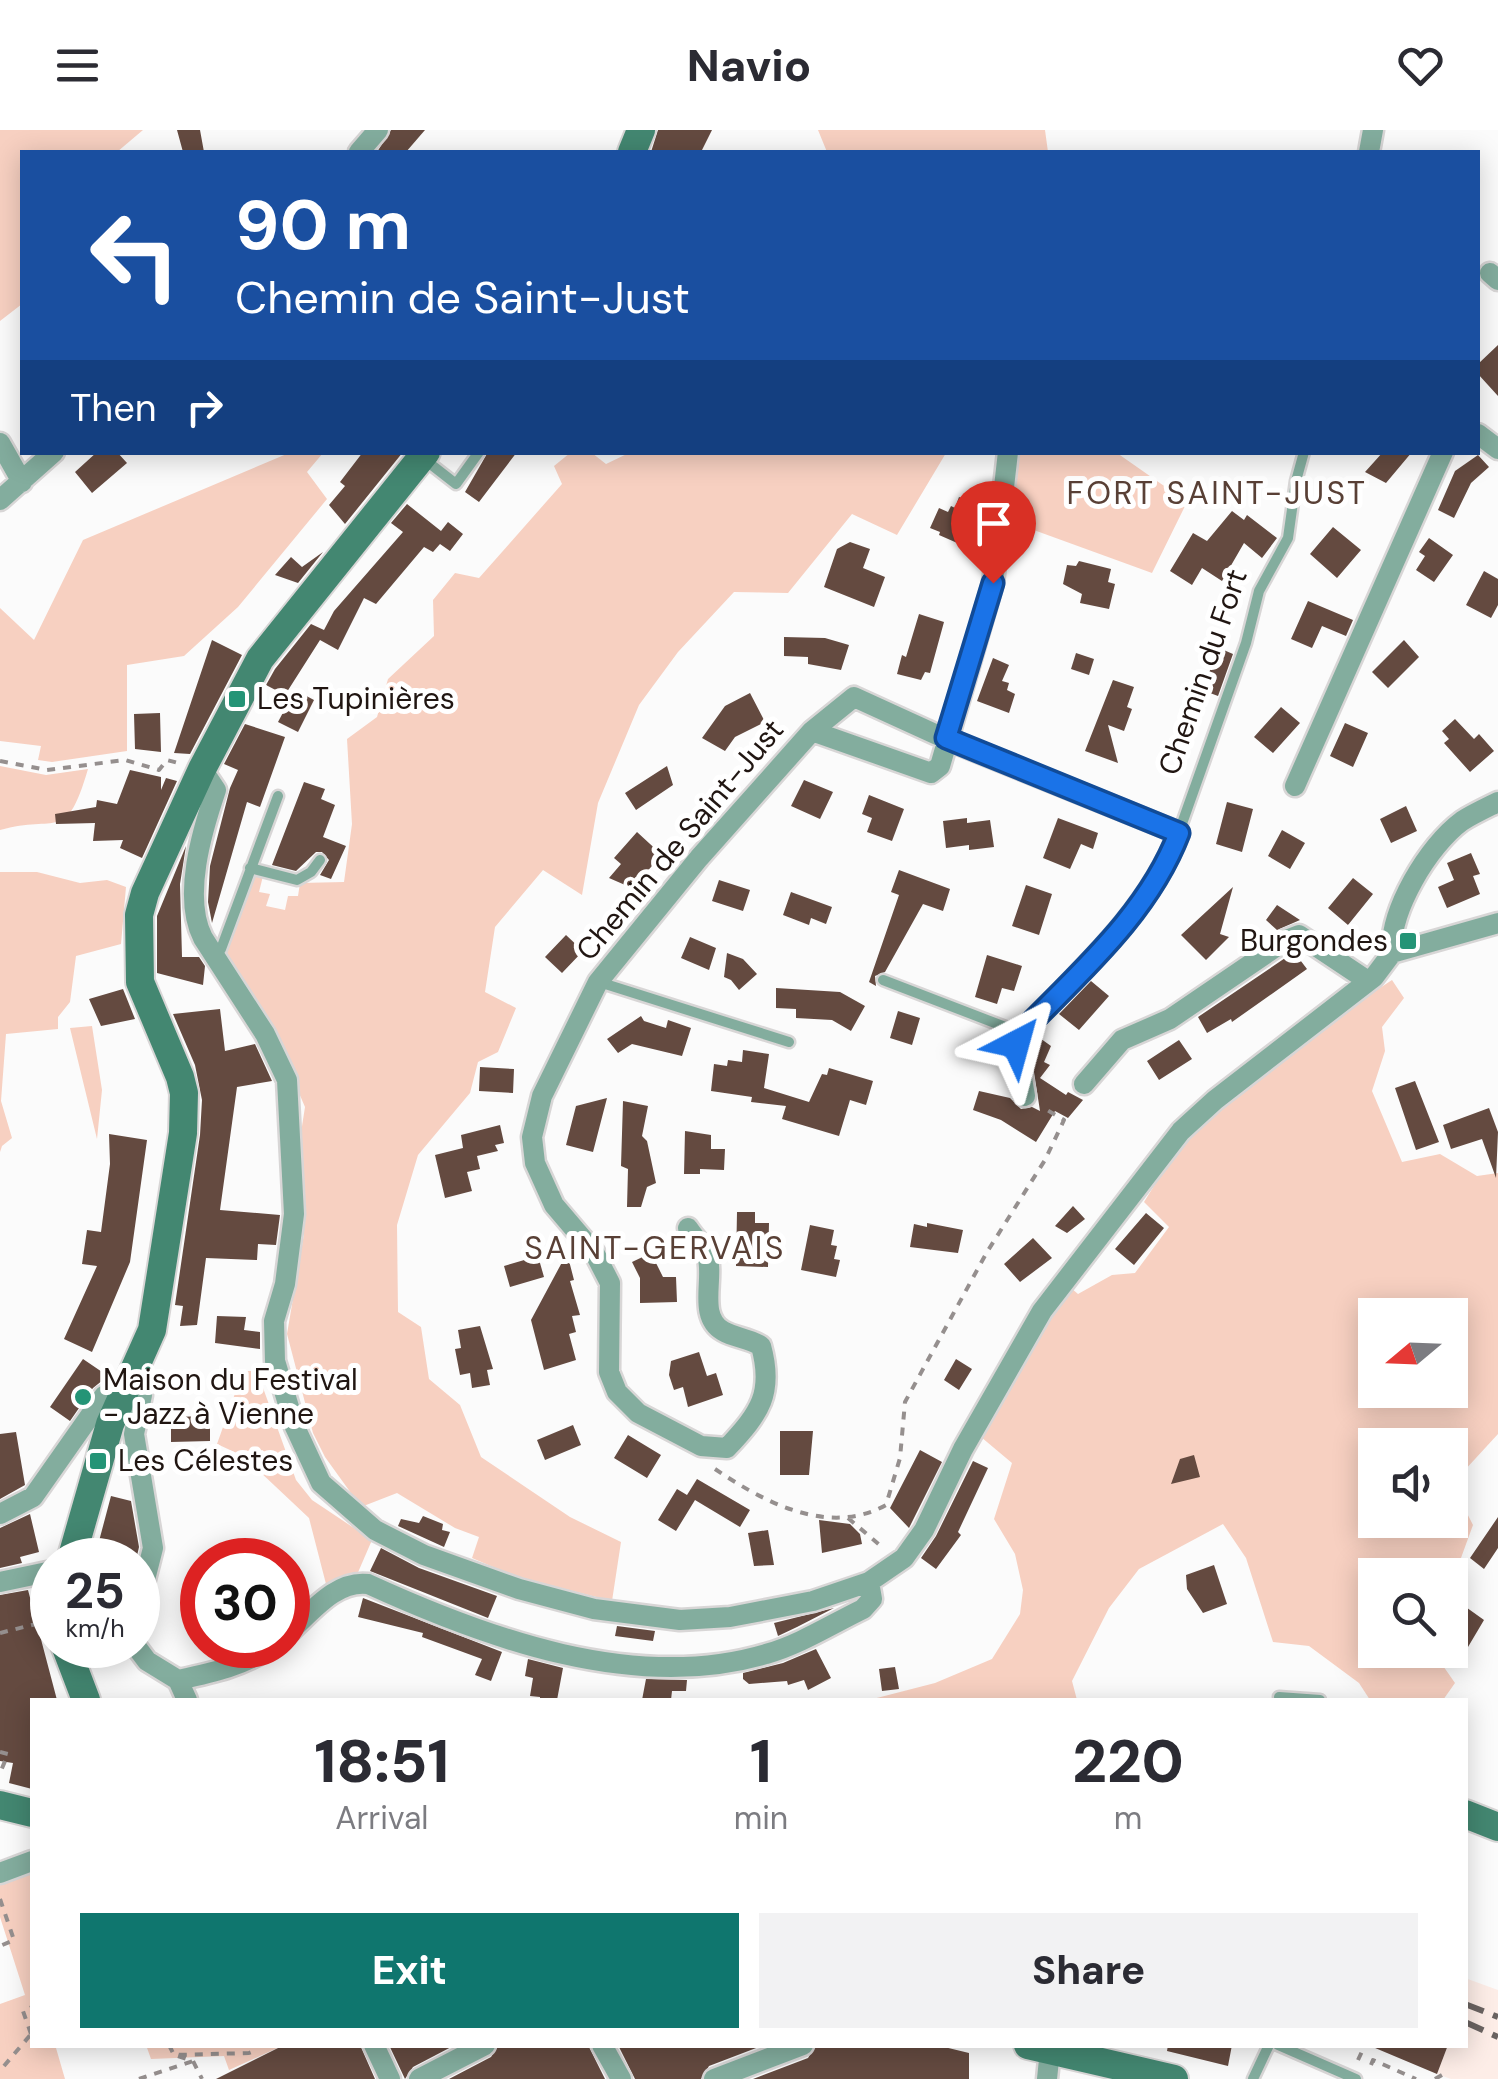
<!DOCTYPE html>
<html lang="en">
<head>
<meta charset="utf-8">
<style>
	:root { --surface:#fff; --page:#f2f2f3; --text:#2b2b33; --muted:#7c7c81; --accent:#0f766e }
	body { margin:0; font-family:"DM Sans",sans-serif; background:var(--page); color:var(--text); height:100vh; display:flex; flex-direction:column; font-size:38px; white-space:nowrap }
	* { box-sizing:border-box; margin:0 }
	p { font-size:32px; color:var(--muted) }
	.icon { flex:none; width:55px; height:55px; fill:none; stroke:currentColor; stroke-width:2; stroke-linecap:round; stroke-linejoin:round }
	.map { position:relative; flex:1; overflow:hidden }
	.drawer { position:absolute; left:30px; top:1568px; width:1438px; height:350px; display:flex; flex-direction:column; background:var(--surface); border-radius:0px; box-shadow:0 5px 25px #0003 }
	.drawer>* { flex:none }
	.banner { position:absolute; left:20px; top:20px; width:1460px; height:305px; border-radius:0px; box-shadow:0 5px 25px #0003; background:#1a4fa0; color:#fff; overflow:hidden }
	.needle { width:65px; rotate:251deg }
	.controls { position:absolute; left:1358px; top:1168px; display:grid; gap:20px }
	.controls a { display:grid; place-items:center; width:110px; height:110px; border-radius:0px; background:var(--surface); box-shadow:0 5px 25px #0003; font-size:50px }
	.speed { position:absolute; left:30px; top:1408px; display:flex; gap:20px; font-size:50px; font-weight:700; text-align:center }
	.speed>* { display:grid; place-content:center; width:130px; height:130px; border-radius:50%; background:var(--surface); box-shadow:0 5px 25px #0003; line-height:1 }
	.speed small { font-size:25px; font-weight:400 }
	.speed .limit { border:15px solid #d22; background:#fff; color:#111 }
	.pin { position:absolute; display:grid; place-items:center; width:85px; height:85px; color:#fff; margin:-102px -42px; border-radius:50% 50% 50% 0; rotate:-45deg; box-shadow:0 0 10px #0007 }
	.pin .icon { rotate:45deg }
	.me { position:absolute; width:110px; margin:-55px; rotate:39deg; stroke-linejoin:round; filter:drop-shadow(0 0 8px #0008) }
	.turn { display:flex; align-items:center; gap:35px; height:210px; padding:0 50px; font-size:45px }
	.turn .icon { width:130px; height:130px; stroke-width:2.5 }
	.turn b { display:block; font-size:70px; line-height:85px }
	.then { display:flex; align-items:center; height:95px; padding:0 50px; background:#0003; gap:20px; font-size:38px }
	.eta { display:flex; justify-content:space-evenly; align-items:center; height:170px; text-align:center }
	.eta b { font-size:60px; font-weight:800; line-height:70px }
	.button { display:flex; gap:20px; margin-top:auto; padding:20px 50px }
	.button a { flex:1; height:115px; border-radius:0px; background:var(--accent); color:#fff; font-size:40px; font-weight:800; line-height:115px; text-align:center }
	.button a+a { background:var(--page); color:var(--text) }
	header { display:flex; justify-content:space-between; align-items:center; height:130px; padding:0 50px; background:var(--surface); font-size:45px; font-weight:800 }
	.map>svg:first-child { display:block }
	.built { fill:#fdede7 }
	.green { fill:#f7d0c1; fill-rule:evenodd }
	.building { fill:#644a40 }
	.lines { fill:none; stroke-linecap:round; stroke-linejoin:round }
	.lane-casing { stroke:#d8d6d6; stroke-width:15 }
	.street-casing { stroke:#d8d6d6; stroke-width:25 }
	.secondary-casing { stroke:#d8d6d6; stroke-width:32 }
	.path { stroke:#958f8e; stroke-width:4; stroke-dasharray:8 8; stroke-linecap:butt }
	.lane { stroke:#83ad9e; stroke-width:10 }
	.street { stroke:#83ad9e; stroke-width:20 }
	.secondary { stroke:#438771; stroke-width:28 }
	.rail { stroke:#6a6361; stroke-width:6; stroke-dasharray:20 10; stroke-linecap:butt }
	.route-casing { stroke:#114b97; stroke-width:25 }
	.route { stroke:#1a73e8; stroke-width:18 }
	.poi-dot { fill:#249476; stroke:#fff; stroke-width:4 }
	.labels { text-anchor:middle; stroke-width:10; stroke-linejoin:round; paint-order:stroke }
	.street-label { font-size:30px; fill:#211612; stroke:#fff }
	.poi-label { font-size:30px; fill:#211612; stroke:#fff; text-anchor:start }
	.neighbourhood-label { font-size:32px; letter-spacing:2.5px; fill:#594036; stroke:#fff }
</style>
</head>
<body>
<header><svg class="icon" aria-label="menu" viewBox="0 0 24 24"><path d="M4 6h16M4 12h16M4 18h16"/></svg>Navio<svg class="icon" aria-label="heart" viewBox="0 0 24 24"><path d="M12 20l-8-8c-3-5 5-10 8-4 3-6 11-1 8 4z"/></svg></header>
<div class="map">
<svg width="1498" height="1949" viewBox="0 0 1498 1949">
	<rect width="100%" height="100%" fill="#fbfbfb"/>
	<path class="built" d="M1465 1848 1498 1860V1949H1451L1437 1944 1448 1915H1465Z"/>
	<path class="green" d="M0 0H143L117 22H22V174L0 191Z
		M818 0H1045L1048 22H827Z
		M631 322 946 323 897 405 852 384 788 463 734 462 678 522 639 575 598 673 582 765 543 740 495 797 485 862 516 878 498 922 478 932 470 963 418 1025 397 1095 398 1182 421 1197 429 1249 460 1275 481 1327 570 1387 621 1412 612 1471 514 1446 472 1428 479 1407 455 1398 397 1363 361 1377 325 1327 313 1303 287 1204 304 1104 300 1009 305 977 271 898 223 822 250 749 257 745 263 746 259 762 270 764 266 776 285 780 288 766H298L300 753 344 752 352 694 347 609 377 587 388 549 434 506 433 470 455 443 479 448 562 354 554 336 570 323H592L606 334Z
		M289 323H323L307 342 327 369 238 477 184 526 127 535V621L52 632 38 630 41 616 0 611V478L34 510 83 410Z
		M1017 323H1117L1187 372 1152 443 1020 395 1010 383Z
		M0 636 46 645 88 639C66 714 58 684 0 700Z
		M0 742H37L80 753 107 750 126 757 121 814 76 826 70 872 58 887V899L6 904 1 971 12 1008 2 1016 0 1022Z
		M1392 850 1404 868 1382 897 1385 921 1372 961 1402 1032 1440 1024 1477 1046 1498 1043V1304L1452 1354 1473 1395 1450 1458V1445H1375V1520H1432L1455 1553 1443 1570H1370L1359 1553 1309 1516 1273 1512 1246 1428 1223 1394 1139 1439 1109 1478 1072 1551 1077 1570H869L935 1553 992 1529 1020 1484 1023 1460 1015 1424 994 1389 1012 1333 981 1307 1012 1251 1071 1158 1078 1164 1112 1145 1135 1143 1169 1097 1144 1072 1175 1022 1198 998 1357 873ZM1375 1185H1450V1260H1375ZM1375 1315H1450V1390H1375Z
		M92 896 102 960 97 1009 70 898Z
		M243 1241H257L296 1350 312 1370 372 1410 356 1447 347 1446 326 1454 309 1388 243 1326 217 1314Z
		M32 1741V1915H62L56 1918 65 1949H0V1874L25 1865 0 1787V1754Z
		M146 1915H284L229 1940 224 1926 151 1929Z"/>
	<path class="building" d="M177 0H200L204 22H183Z
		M391 0H425L406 22H377Z
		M658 0H712L701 22H651Z
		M1498 215V266L1478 244V234Z
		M97 322H117L127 333 92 363 75 342Z
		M363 322H403L345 394 329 375 345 356 340 352Z
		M488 322H517L479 372 465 362Z
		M1383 322H1412L1386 353 1365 342Z
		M1478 325 1489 337 1471 353 1454 388 1438 380 1455 341Z
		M959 367 982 377 978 387 984 390 971 419 939 405 940 402 930 398 939 378 948 382 951 376 955 378Z
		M407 374 441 401 448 392 463 404 450 421 440 414 433 422 424 417 376 474 364 468 338 520 320 510 285 565 266 555 275 539 311 494 324 500 334 481 403 402 391 393Z
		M1232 381 1244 390 1247 385 1277 408 1262 428 1244 413 1222 451 1202 438 1192 455 1170 441 1193 403 1207 411Z
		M1333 397 1361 420 1337 448 1310 424Z
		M1429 408 1453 425 1434 452 1416 440 1425 426 1419 422Z
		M850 412 870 419 863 438 885 447 874 477 824 457 837 419Z
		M323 422 298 453 275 445 291 427 302 437Z
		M1079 431 1111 439 1108 452 1115 454 1109 479 1080 473 1082 464 1063 454 1067 435 1076 436Z
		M1484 441 1498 449V475L1491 488 1466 475Z
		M1308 471 1353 490 1346 506 1322 496 1312 518 1291 509Z
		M919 484 944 492 930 543 925 542 921 550 897 544 902 525 906 527Z
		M784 507 825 508 849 515 841 540 808 534V527L784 526Z
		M212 510 242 525 190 624 174 623Z
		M1404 510 1419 527 1388 558 1372 542Z
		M1219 518 1233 524 1218 566 1202 560Z
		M1076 523 1094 529 1089 545 1071 539Z
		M993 528 1009 535 1002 551 1009 553 1007 560 1015 564 1009 583 977 571Z
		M1113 550 1134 557 1127 577 1132 579 1124 601 1108 595 1118 633 1085 621Z
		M295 560 314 570 298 602 278 592Z
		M750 563 765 592 735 607 725 621 702 608 725 576Z
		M1281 577 1300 593 1273 623 1254 607Z
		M160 583 161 622 135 619 134 584Z
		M1455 589 1474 609 1479 604 1494 621 1470 642 1444 613 1449 609 1442 601Z
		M1345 593 1368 603 1353 637 1330 626Z
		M245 594 285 607 260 677 247 672 212 793 208 772 210 736 230 658 238 640 224 634Z
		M667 636 673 655 636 680 625 663Z
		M130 640 161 647V660L166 648 177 651 142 728 120 718 123 710 93 711 95 693 56 694 55 684 96 677 97 670 117 674Z
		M804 650 833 662 820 689 791 676Z
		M304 652 325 659 321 669 335 675 323 707 346 716 331 749 320 745 329 730 322 722H316L296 741 272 735Z
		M869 665 904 679 892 711 867 702 872 688 862 684Z
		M1227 672 1253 679 1242 722 1216 714Z
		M1406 676 1417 701 1391 713 1380 689Z
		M967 688V693L990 690 994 717 969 720V715L946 718 943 691Z
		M1058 688 1098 703 1093 719 1081 714 1070 739 1043 728Z
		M1282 700 1305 713 1290 739 1268 726Z
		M637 702 662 725 632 758 609 748 621 734 614 728Z
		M186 716 180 754 182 827H199L205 836 203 855 157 843V786Z
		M1471 723 1480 744 1473 746 1480 764 1447 778 1438 757 1454 750 1447 733Z
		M899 740 950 759 943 781 923 774 885 842 875 846 876 856 869 852 899 765 891 762Z
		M1353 748 1373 764 1348 795 1328 778Z
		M719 750 750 760 743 781 712 771Z
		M1026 755 1052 764 1039 805 1012 796Z
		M1233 757 1220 804 1229 807 1206 830 1181 805Z
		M791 762 832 777 826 794 811 788 809 795 783 785Z
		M1277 775 1300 790 1277 800 1266 790Z
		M566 805 583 821 562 843 545 827Z
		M690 807 716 818 709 840 681 828Z
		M1294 822 1307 839 1232 892 1231 889 1207 903 1198 887Z
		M727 823 743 829 757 844 739 860 731 850 724 847Z
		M987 825 1022 836 1014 861 1002 858 997 874 975 867Z
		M1091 851 1109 866 1079 900 1059 884Z
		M776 858 840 862 865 876 851 901 832 890 796 888V879L776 878Z
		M123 859 135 889 101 896 89 869Z
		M220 879 225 921 255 914 272 951 237 957 220 1080 280 1085 276 1115 258 1114 257 1130 206 1128 197 1195 180 1196 183 1176 175 1175 200 1005 202 970 195 935 173 884Z
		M898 881 920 888 912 915 890 908Z
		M641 886 644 891 666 898 668 890 691 898 682 926 632 914 618 923 607 909Z
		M1037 906 1051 916 1044 932 1050 935 1040 948 1066 965 1068 962 1083 970 1068 988 1055 981 1036 1012 1001 990 973 980 979 961 1010 968 1021 979 1032 977 1040 981 1030 916Z
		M1179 910 1192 929 1159 950 1147 931Z
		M743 920 769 924 764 958 809 972 822 944 827 945 829 938 873 951 866 975 850 970 839 1006 782 989 786 976 751 972 752 967 711 961 714 934 727 936 728 930 742 932Z
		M480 937 514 939 513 963 479 961Z
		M1415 951 1439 1012 1416 1020 1395 958Z
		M607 968 593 1022 566 1015 576 976Z
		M623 971 648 976 642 1006 647 1011 656 1053 647 1057 641 1077H627L628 1039 621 1036Z
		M1489 978 1498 1002 1496 1048 1482 1009 1451 1019 1443 995Z
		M500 995 504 1013 495 1015 498 1021 477 1026 480 1039 467 1042 472 1061 445 1068 435 1025 463 1018 461 1005Z
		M685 1001 711 1005V1019H725L724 1040 700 1039V1044H684Z
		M109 1004 147 1010 130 1132 92 1222 64 1209 97 1136 82 1134 87 1100 101 1102 110 1034Z
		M1073 1076 1085 1089 1067 1103 1055 1096Z
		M737 1082H755V1093H769L768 1137 736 1136Z
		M1146 1083 1164 1098 1134 1135 1115 1119Z
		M927 1093 963 1100 958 1123 910 1117 914 1094 927 1097Z
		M810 1095 834 1100 831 1115 837 1116 834 1129 840 1130 836 1147 801 1140Z
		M1033 1108 1052 1128 1020 1152 1004 1134Z
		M567 1123 574 1150 570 1151 580 1185 572 1186 576 1202 569 1204 576 1230 544 1240 531 1190Z
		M651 1123 663 1147H676L677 1172 640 1173V1148L632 1132Z
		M538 1126 544 1147 510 1157 504 1136Z
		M217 1186 246 1187 244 1200 260 1202V1219L215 1213Z
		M480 1196 493 1239 487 1240 490 1255 472 1258 470 1243 460 1245 455 1219 461 1218 458 1200Z
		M699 1222 707 1246 716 1243 723 1265 688 1277 683 1257 674 1260 669 1245 671 1231Z
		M83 1229 108 1246 93 1258 70 1291 50 1277Z
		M956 1229 972 1239 959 1260 944 1250Z
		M210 1286V1311L171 1312V1287Z
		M573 1295 581 1315 545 1330 537 1310Z
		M780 1301H813L809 1345H780Z
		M16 1302 25 1355 0 1369V1304Z
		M628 1305 661 1325 647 1348 614 1328Z
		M920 1320 942 1332 909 1398 890 1378Z
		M1194 1325 1200 1347 1171 1354 1180 1329Z
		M973 1331 988 1338 958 1402 961 1405 936 1439 921 1428 936 1406Z
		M697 1349 750 1380 740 1397 695 1370 676 1401 658 1390 677 1359 687 1365Z
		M111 1366 131 1371 139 1417 136 1430H94Z
		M30 1384 39 1422 20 1427 22 1433 0 1438V1398Z
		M423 1386 443 1394 442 1400 450 1402 444 1417 398 1396 401 1389 419 1393Z
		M1498 1387V1418L1484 1439 1470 1428Z
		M819 1390 850 1394 860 1404 862 1414 822 1423Z
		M768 1400 774 1435 754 1436 748 1403Z
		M381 1418 419 1438 497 1466 488 1488 370 1441Z
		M1214 1435 1227 1474 1203 1483 1187 1459 1186 1445Z
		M28 1460 57 1570H32V1659L9 1653 13 1633 0 1631V1465Z
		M363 1468 502 1522 491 1551 475 1545 482 1529 422 1507 423 1503 358 1487Z
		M1463 1475 1484 1490 1468 1517 1450 1505V1493Z
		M834 1478 797 1497 778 1506 774 1493Z
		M617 1496 655 1501 653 1511 615 1506Z
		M816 1519 831 1548 808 1560 804 1550 788 1555 787 1551 749 1554 743 1549V1543L783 1533Z
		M528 1529 563 1538 557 1570H540V1567L530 1566 533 1548 525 1546Z
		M895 1537 899 1559 882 1561 879 1539Z
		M646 1549 687 1550 686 1561H672L671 1570H642Z
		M284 1915H360L375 1949H216Z
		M389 1915H455L413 1937 405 1949Z
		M499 1915H588L605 1949H449L491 1927Z
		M618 1915H764L709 1936 701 1949H635Z
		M816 1915H936L969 1923V1949H753L808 1928Z
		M1168 1915H1232L1228 1936 1167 1921Z
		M1368 1915H1448L1437 1944Z"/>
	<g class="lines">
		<g class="lane-casing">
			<path id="lane" d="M424 329 456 354 479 322
				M1179 702 1246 513 1259 461 1288 408 1296 351 1304 322
				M250 738 297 750 311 742 320 730
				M215 826 221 819 278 666
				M883 850 1021 903
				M599 852 789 912
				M1279 1567 1320 1570
				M1278 1915 1356 1949
				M1253 1949 1269 1915"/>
		</g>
		<g class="street-casing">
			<path id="street" d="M359 22 378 0
				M1369 22 1373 0
				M1490 143 1498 150
				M1478 304 1498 319
				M0 313 22 352
				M0 370 54 322
				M812 601 931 643 940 636 993 453 1008 322
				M202 639 216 660C202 701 182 767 203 808L265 904 287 950 294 1084 285 1154 274 1191 275 1231 295 1297 321 1353 375 1400 424 1425 519 1459 594 1479 680 1490 730 1487 813 1471 869 1452 904 1428 924 1400 963 1319 1042 1181 1181 1001 1215 970 1374 847 1392 823 1498 793
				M1295 656 1443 322
				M1392 823C1389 781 1428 716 1462 691 1473 684 1486 678 1498 672
				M1084 954 1122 910 1170 889 1286 810 1299 805 1368 851
				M688 1098C693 1106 703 1116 707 1125 715 1148 697 1186 723 1201 735 1208 749 1208 761 1216 774 1263 760 1283 727 1318L701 1316 638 1283 617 1262 609 1242 610 1153 594 1122 554 1075 535 1033 532 1007 542 966 598 852 699 728 812 601 854 567 946 609 1179 703C1148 783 1080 842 1021 903L1016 914 1025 966
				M136 1237 142 1265 134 1304 153 1418 138 1477
				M0 1384 33 1367 104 1266 128 1252
				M0 1452 52 1441
				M288 1503C311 1483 335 1450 368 1454 486 1508 635 1563 766 1524 799 1515 832 1494 863 1479L872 1469 869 1452
				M135 1515 147 1531 178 1550
				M178 1550C211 1543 245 1536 273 1515
				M178 1550 187 1570
				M0 1743 32 1731
				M374 1915 390 1949
				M602 1915 621 1949
				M419 1949 485 1915
				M714 1949 803 1915
				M1047 1949 1050 1920"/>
		</g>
		<g class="secondary-casing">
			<path id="secondary" d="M632 22 641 0
				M71 1430 110 1294 152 1200 183 1003 184 963 180 947 140 852 139 785 145 763 202 639 260 529 426 322
				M65 1515 86 1570
				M0 1675 32 1683
				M1465 1684 1498 1697
				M1028 1915 1174 1949"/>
		</g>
		<path class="path" d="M0 631 47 640 125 630 159 640 167 630 178 633
			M715 1339C764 1372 828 1407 886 1375L900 1328 905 1272 987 1122 1045 1030 1064 990 1042 977
			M848 1388 882 1417
			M0 1503 36 1494 41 1473
			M0 1622 8 1624 0 1643
			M0 1769 14 1810 0 1816
			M31 1904 23 1881 32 1877
			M169 1915 174 1925 249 1923 254 1921 257 1915
			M178 1926 193 1931 202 1949
			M1358 1930 1365 1915
			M1371 1935 1373 1930 1416 1949
			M4 1936 32 1903
			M139 1949 193 1931
			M1435 1949 1442 1945"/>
		<use href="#lane" class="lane"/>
		<use href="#street" class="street"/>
		<use href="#secondary" class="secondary"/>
		<path class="rail" d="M1465 1874 1498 1887
			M1465 1892 1498 1907"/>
	</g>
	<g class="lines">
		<g class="route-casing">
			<path id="route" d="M993 453 946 608 1179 703C1148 784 1080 842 1021 903L1016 914"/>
		</g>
		<use href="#route" class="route"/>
	</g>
	<g class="poi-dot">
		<rect x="227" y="559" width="20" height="20" rx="5"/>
		<rect x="1398" y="801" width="20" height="20" rx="5"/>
		<circle cx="83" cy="1267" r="10"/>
		<rect x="88" y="1321" width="20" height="20" rx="5"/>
	</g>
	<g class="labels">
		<g class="street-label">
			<text transform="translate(1203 542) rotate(-71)" y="10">Chemin du Fort</text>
			<text transform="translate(680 710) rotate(-50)" y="10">Chemin de Saint-Just</text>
		</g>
		<g class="poi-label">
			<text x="257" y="579">Les Tupinières</text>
			<text x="1388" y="821" text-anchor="end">Burgondes</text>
			<text x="103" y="1260">Maison du Festival<tspan x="103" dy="34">- Jazz à Vienne</tspan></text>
			<text x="118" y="1341">Les Célestes</text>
		</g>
		<g class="neighbourhood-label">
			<text x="1217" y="374">FORT SAINT-JUST</text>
			<text x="655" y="1129">SAINT-GERVAIS</text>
		</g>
	</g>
</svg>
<div class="controls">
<a><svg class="needle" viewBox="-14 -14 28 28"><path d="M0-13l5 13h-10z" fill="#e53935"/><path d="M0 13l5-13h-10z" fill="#7c7c81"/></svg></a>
<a><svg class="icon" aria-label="sound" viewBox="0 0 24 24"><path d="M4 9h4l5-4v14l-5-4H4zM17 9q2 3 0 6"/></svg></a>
<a><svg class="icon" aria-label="search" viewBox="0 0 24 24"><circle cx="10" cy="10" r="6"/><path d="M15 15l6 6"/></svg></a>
</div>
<div class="speed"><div>25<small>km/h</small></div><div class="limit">30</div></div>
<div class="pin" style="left:993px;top:453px;background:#d93025"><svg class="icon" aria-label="arrive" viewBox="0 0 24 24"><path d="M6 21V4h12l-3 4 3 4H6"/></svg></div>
<svg class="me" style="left:1016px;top:914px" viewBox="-20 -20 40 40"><path d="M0-17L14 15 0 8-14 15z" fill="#1a73e8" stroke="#fff" stroke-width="4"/></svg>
<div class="banner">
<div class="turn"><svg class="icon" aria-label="left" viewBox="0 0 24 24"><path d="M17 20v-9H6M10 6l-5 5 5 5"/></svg><div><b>90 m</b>Chemin de Saint-Just</div></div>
<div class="then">Then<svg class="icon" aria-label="right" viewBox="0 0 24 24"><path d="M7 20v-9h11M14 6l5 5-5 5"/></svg></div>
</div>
<section class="drawer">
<div class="eta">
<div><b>18:51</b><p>Arrival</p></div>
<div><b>1</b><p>min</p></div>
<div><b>220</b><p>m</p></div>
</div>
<div class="button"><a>Exit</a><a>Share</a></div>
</section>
</div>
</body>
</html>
